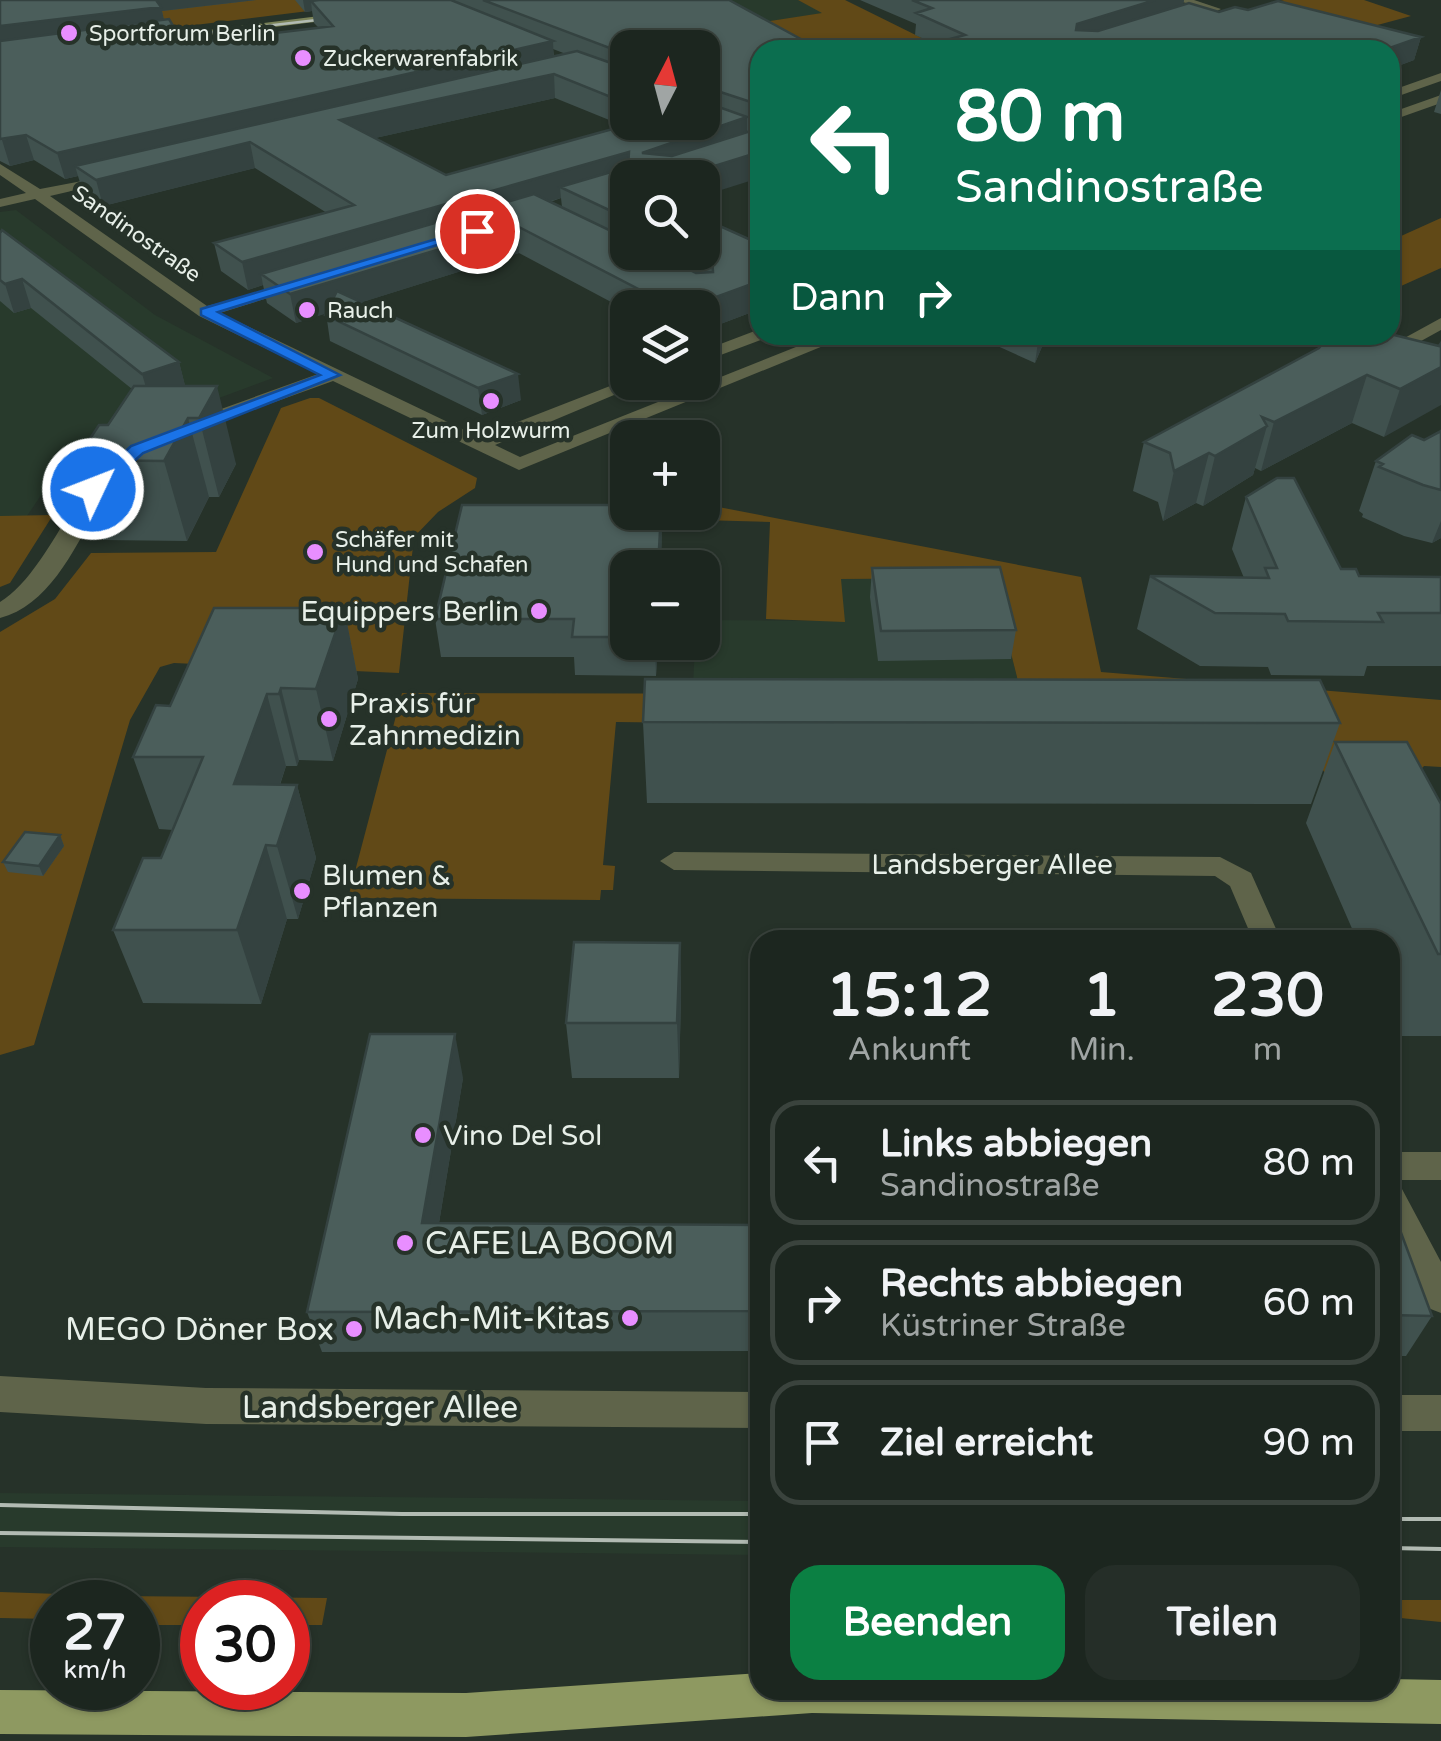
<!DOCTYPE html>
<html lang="de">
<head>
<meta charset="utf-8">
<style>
	:root { --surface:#1c261f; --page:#252e28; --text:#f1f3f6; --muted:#a0a5a4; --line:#3a433d; --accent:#0b8043 }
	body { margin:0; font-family:"Varela Round",sans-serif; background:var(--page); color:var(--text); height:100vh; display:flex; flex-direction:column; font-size:38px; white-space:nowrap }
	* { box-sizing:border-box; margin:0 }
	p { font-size:32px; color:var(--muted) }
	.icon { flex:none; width:55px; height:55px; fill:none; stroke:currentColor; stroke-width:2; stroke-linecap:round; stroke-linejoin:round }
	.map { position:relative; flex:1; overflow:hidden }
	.details { position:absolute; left:750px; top:930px; width:650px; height:770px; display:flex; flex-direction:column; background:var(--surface); border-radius:30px; box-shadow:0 2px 8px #0004,0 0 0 2px var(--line) }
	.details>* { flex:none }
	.guide { position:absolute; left:750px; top:40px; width:650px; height:305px; border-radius:30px; box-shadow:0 2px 8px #0004,0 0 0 2px var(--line); background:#0b6e4f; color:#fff; overflow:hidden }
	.needle { width:65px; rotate:6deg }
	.controls { position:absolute; left:610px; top:30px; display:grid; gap:20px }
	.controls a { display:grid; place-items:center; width:110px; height:110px; border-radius:20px; background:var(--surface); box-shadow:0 2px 8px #0004,0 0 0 2px var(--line); font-size:50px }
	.speed { position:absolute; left:30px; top:1580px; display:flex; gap:20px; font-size:50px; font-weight:700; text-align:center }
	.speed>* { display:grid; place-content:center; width:130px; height:130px; border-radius:50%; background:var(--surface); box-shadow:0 2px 8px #0004,0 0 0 2px var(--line); line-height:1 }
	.speed small { font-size:25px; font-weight:400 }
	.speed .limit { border:15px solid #d22; background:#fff; color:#111 }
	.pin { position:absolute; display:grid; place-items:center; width:85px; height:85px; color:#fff; margin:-42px; border:5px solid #fff; border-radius:50%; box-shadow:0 2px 10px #0007 }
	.me { position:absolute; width:110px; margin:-55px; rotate:47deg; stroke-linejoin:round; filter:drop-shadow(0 0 8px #0008) }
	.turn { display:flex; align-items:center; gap:35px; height:210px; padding:0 40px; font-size:45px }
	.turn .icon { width:130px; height:130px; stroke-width:2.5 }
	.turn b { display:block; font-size:70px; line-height:85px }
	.then { display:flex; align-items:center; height:95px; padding:0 40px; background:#0003; gap:20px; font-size:38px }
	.eta { display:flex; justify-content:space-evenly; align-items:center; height:170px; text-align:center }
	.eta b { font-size:60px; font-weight:700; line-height:70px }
	.cta { display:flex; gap:20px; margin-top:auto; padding:20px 40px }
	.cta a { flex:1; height:115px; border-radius:30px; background:var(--accent); color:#fff; font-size:40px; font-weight:700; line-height:115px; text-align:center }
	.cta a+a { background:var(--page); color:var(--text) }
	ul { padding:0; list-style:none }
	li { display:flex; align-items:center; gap:30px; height:125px; margin:0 20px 15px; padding:0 20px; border:5px solid var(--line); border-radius:30px }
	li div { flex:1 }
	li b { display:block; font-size:38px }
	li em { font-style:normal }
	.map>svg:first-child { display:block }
	.built { fill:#283a2c }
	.green { fill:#614917 }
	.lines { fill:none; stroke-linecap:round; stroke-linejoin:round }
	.minor { fill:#5f644a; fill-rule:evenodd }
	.tertiary { fill:#5f644a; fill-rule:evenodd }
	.secondary { fill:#7a8257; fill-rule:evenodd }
	.primary { fill:#8e9961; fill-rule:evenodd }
	.tram-far1 { stroke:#b2bbb3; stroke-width:2.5 }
	.tram { stroke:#b2bbb3; stroke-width:4 }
	.wall { fill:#40514e; fill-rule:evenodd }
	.shaded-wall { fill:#344240 }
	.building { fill:#4b5e5b; stroke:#344240; stroke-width:2.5 }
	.route { fill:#1a73e8; stroke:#114b97; stroke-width:2.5 }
	.poi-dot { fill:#e88eff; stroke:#263229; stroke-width:4 }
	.labels { text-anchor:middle; stroke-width:9; stroke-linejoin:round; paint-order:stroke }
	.far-poi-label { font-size:22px; fill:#e7efe8; stroke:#263229; text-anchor:start }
	.far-street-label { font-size:22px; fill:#e7efe8; stroke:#263229 }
	.poi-label { font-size:28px; fill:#e7efe8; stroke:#263229; text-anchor:start }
	.street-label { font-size:28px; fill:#e7efe8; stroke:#263229 }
	.near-poi-label { font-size:32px; fill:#e7efe8; stroke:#263229; text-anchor:end }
	.near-street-label { font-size:32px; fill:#e7efe8; stroke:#263229 }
</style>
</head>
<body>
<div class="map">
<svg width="1441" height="1741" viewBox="0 0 1441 1741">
	<rect width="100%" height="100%" fill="#263229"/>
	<path class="built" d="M701 0H798L824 13 745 25Z
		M16 210 155 315 273 378 69 454 27 516H0V212Z
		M992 578 1020 689 693 687 695 643 702 642 703 620 843 621 840 579Z
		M0 1493 760 1501V1555L0 1547Z"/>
	<path class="green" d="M0 0H398L0 49Z
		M798 0H845L942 48 790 50 745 25 822 13Z
		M1284 0H1364L1411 16 1370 27 1233 13Z
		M1441 218V268L1390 291V241Z
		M310 398H319L477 478 475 488 438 512 414 537 399 673 174 663 160 667 130 720 34 1045 0 1055V632L55 599 91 553 216 552 281 408Z
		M703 504 1081 577 1101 672 1441 700V767L1424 766 1386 807 1330 779 1298 739 1106 728 616 722 603 865 615 866 613 890H601L600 900 348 898 402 693 888 694 1020 689 992 578 841 579 845 622 766 619 770 522 665 519 645 513 702 512Z
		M53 515 10 583 0 587V516Z
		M0 1592 89 1595 85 1602H52V1619L0 1618Z
		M115 1596 327 1598 322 1625H288V1602H202V1625H138V1602H117Z
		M1390 1600H1441V1622L1390 1617Z"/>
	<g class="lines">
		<path class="minor" d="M1176 0H1194L1221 9 1215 12Z
			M1441 73V81L1390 99V91Z
			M1441 95V103L1390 121V113Z
			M0 164 40 189 119 174V180L50 196 207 306 306 280V286L220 313 479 437 628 379V382H645L495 445 520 457 826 335H850L519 470 333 381 192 432 182 426 185 422 318 374 199 316 35 199 0 207V199L26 193 0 175Z
			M1441 318V330L1383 362 1368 358Z
			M760 329V335L766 338 702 362V351Z
			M110 463 120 469C87 516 62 602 0 618V602C47 574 83 471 110 463Z
			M674 852 1220 857 1251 873 1281 940H1253L1230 886 1215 876 674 870 660 861Z
			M1390 1152H1441V1180H1390Z
			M1390 1185 1402 1189 1441 1262V1313L1428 1308 1390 1233Z
			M0 1376 206 1388 760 1392V1428L206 1424 0 1412Z
			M1390 1395H1441V1431H1390Z"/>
		<path class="tertiary" d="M1280 335H1310L1366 352 1357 357Z"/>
		<path class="secondary" d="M351 12 355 17 145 43 139 39Z"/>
		<path class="primary" d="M760 1673V1690H1390V1679L1441 1680V1724L812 1713 466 1737 0 1734V1690L466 1693Z"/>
		<path class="tram-far1" d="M154 39 343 17"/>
		<path class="tram" d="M0 1505 402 1514H760
			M1390 1519H1441
			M0 1533 760 1542
			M1390 1548 1441 1549"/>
	</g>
	<path class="wall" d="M0 0H256L162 11 164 20 184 44 319 28 314 23 312 11 305 12 295 0H729L760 50V180L756 179 628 178V252H702L760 244V309L702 331V308H628V311L519 253 362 302 521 400 482 415 330 341 326 313 296 323 267 303 263 285 248 290 221 271 214 243 327 213 255 168 103 206 83 192 78 176 65 179 34 160 10 166 0 161ZM628 48H702V122H628ZM553 49 566 54 554 56ZM555 98 624 126 446 175 375 138ZM561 198 562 207 550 202Z
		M860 0H1184L1183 4 1189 3 1219 12 1235 7 1248 10 1278 1 1421 37 1414 60 1390 69V50H909L933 43 915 35 916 24Z
		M1441 90V114L1434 112Z
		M0 233 179 362 185 386 236 464 219 497H209L187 541 103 540 76 460 108 425 132 389 31 308 14 313 0 301Z
		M973 335H1047L1035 363Z
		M1439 346 1384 437 1352 423 1261 471 1255 468 1253 475 1203 506 1196 503 1163 521 1158 502 1133 491 1144 442Z
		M1441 431V538L1432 543 1404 536 1362 517 1363 514 1359 511 1376 461 1424 440Z
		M1246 497 1341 569 1359 576 1441 577V666H1367L1364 676 1271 675 1268 667 1200 666 1137 629 1150 576 1244 578 1232 549Z
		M662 512 661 568H628V642H658L656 676 575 675 574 657H441L435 619Z
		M872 568 1016 630 1011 659 878 661 870 597Z
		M344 608 358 679 333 761 299 760 297 766H286L280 785H297L316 858 298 919H287L261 1004 143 1003 113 930 161 858 173 830 159 829 133 757 170 706Z
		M643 722 1340 723 1311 804 647 803Z
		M1335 742 1441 804V1036H1398L1390 1017V940H1357L1306 823Z
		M60 835 64 846 43 876 8 872 3 862Z
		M680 943 681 998 679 1078H572L566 1023Z
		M463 1078 439 1223 760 1225V1351L322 1352 307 1312Z
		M1390 1230 1432 1316 1406 1356H1390Z"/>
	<path class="shaded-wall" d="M152 0H256L162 11 166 29 0 49V26Z
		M303 0H397L311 1 312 11 305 12Z
		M1155 0H1184L1182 12 1073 50 1077 24Z
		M1421 37 1414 60 1390 69V50H1384Z
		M553 41 554 64 75 166 78 176 65 179 57 153Z
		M554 74 555 98 344 145 340 120Z
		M747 117V142L646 178 642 153Z
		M26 135 34 160 10 166 2 140Z
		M250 142 255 168 103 206 96 180Z
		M629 152 630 178 560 187 561 198 273 282 261 274 263 285 248 290 242 262Z
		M756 153V179L702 196V178H676Z
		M517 226 519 253 296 323 290 294Z
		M22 279 31 308 14 313 5 284Z
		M760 281V309L702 331V308H686Z
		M1039 335H1047L1035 363Z
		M179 362 187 393 151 404 142 374Z
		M1441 367V405L1384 437 1400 389Z
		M518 374 521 400 482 415 478 388Z
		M1367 375 1352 423 1261 471 1274 422Z
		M217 386 236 464 219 497 199 418Z
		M188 418 209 497 187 541 164 461Z
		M1267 426 1253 475 1203 506 1215 456Z
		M1209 453 1196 503 1163 521 1174 471Z
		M662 512 661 568H658Z
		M1441 521V538L1432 543Z
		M344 608 358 679 333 761 316 689Z
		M655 642H658L656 676Z
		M281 688 299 760 297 766 279 694Z
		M267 694 286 766 255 857 234 784Z
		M297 785 316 858 298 919 277 846Z
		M60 835 64 846 43 876 39 866Z
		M266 845 287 919 261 1004 237 930Z
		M680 943 681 998 679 1078 677 1023Z
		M455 1034 463 1078 432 1265 422 1223Z"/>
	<path class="building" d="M0 0H156L161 7 0 26Z
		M319 0H451L553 41 57 153 26 135 0 139V41L169 19 184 44 333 26 311 1Z
		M483 0H729L821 50H760V105L702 86V48H628V55Z
		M912 0H1155L1077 24 1076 30 1098 31 1189 3 1219 12 1235 7 1248 10 1278 1 1421 37 1384 50H909L965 35 916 13 932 8Z
		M577 51 628 69V104L554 74 340 120 446 175 638 122H702V101L747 117 642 153 672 156 760 128V154L756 153 676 178H628V219L560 187 628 167 629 152 242 262 214 243 354 205 250 142 96 180 75 166Z
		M534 194 628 239V252H654L696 273 713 272 712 258 699 252H702V218L760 244V281L686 308H675L517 226 290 294 261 274Z
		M2 230 179 362 142 374 22 279 5 284 0 280V233Z
		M337 291 518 374 478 388 325 315Z
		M1390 334 1439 346 1441 343V367L1400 389 1367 375 1274 422 1262 417 1267 426 1215 456 1209 453 1174 471 1170 453 1144 442 1319 348 1329 335Z
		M134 386H217L199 418H188L164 461 76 460 99 425H108Z
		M1441 431V490L1423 485 1379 467 1383 464 1376 461 1412 435 1424 440Z
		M1277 478H1294L1341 569H1356L1359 576 1441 577V613H1378L1383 622 1288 621 1285 614 1215 613 1150 576 1269 578 1265 568H1277L1246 497Z
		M462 505H628V512H661L658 568H628V637H572L574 619H435Z
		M1000 567 1016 630 881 631 872 568Z
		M214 608H344L316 689 281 688 279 694H267L234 784 297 785 277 846 266 845 237 930H113L143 858H161L203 757H133L156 705 170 706Z
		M645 679 1320 680 1340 723 643 722Z
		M1335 742H1407L1441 804V954H1438Z
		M25 832 60 835 39 866 3 862Z
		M574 942 680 943 677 1023H566Z
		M370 1034H455L422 1223 760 1225V1311L307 1312Z
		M1390 1230H1400L1432 1316 1390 1315Z"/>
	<path class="route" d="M473 228 483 231 218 312 340 375 143 453 99 493 85 489 131 446 320 375 201 315V309Z"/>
	<g class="poi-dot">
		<circle cx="69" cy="33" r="10"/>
		<circle cx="303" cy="58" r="10"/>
		<circle cx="307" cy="310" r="10"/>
		<circle cx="491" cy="401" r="10"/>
		<circle cx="315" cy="552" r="10"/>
		<circle cx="539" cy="611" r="10"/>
		<circle cx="329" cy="719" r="10"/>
		<circle cx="302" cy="891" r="10"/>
		<circle cx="423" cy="1135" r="10"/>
		<circle cx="405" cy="1243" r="10"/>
		<circle cx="630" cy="1318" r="10"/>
		<circle cx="354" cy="1329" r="10"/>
	</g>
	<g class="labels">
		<g class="far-poi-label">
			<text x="89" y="41">Sportforum Berlin</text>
			<text x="323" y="66">Zuckerwarenfabrik</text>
			<text x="327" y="318">Rauch</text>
			<text x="491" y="438" text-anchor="middle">Zum Holzwurm</text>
			<text x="335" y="547">Schäfer mit<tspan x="335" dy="25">Hund und Schafen</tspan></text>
		</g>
		<g class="far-street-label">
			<text transform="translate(137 233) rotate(35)" y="8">Sandinostraße</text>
		</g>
		<g class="poi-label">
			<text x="519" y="621" text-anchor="end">Equippers Berlin</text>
			<text x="349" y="713">Praxis für<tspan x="349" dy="32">Zahnmedizin</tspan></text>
			<text x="322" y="885">Blumen &amp;<tspan x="322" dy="32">Pflanzen</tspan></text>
			<text x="443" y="1145">Vino Del Sol</text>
		</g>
		<g class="street-label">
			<text x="992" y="874">Landsberger Allee</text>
		</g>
		<g class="near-poi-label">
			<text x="425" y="1254" text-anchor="start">CAFE LA BOOM</text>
			<text x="610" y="1329">Mach-Mit-Kitas</text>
			<text x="334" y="1340">MEGO Döner Box</text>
		</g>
		<g class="near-street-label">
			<text x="380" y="1418">Landsberger Allee</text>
		</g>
	</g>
</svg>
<div class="controls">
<a><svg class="needle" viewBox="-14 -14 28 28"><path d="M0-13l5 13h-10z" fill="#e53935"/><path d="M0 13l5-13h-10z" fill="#a0a5a4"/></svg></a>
<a><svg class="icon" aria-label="search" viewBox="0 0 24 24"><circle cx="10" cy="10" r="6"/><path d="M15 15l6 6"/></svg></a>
<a><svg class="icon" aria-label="layers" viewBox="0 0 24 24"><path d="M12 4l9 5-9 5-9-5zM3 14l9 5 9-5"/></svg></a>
<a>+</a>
<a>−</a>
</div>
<div class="speed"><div>27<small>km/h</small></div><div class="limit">30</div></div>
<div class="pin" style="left:477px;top:231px;background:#d93025"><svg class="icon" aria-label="arrive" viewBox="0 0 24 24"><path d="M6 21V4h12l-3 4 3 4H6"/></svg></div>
<svg class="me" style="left:93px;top:489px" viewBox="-20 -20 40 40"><circle r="17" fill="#1a73e8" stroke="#fff" stroke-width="3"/><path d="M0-11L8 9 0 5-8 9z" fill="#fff"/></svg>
<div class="guide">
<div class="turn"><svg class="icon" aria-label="left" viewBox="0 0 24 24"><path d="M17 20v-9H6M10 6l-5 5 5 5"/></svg><div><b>80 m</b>Sandinostraße</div></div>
<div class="then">Dann<svg class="icon" aria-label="right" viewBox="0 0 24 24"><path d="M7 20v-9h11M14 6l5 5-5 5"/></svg></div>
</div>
<section class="details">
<div class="eta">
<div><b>15:12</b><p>Ankunft</p></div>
<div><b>1</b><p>Min.</p></div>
<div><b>230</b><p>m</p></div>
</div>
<ul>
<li><svg class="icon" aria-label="left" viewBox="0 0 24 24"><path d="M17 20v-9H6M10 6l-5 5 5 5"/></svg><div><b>Links abbiegen</b><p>Sandinostraße</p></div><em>80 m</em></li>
<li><svg class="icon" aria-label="right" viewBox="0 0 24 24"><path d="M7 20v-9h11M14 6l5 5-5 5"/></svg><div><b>Rechts abbiegen</b><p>Küstriner Straße</p></div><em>60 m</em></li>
<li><svg class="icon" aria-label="arrive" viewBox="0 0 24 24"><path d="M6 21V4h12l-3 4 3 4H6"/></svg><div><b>Ziel erreicht</b></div><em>90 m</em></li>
</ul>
<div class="cta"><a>Beenden</a><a>Teilen</a></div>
</section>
</div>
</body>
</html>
